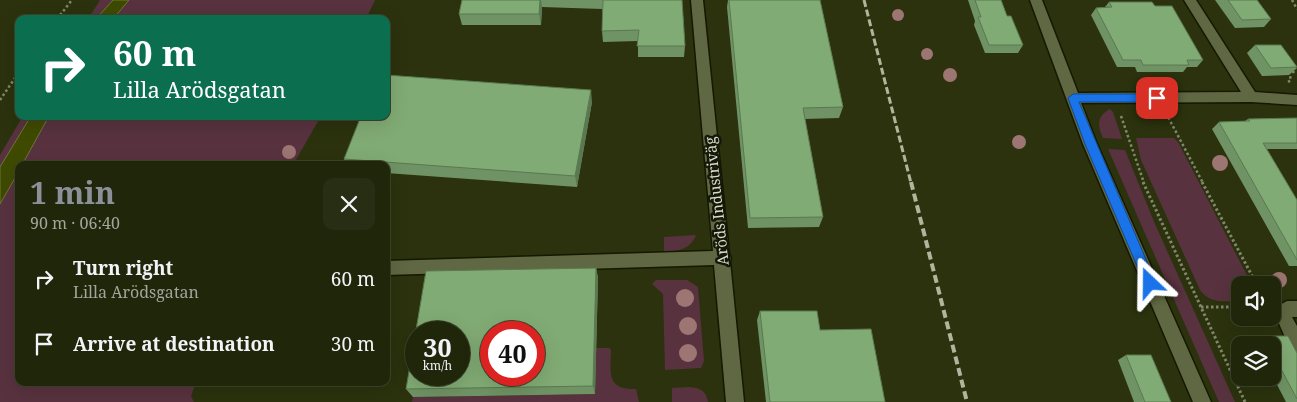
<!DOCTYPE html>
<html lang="en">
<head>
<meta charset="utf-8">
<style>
	:root { --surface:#20260a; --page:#282e13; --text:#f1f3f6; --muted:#a2a59c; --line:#3d432b; --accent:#8c9099 }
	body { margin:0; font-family:"Noto Serif",serif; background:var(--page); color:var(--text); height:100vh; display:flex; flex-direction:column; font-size:19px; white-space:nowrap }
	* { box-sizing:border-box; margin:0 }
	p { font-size:16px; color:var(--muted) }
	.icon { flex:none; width:28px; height:28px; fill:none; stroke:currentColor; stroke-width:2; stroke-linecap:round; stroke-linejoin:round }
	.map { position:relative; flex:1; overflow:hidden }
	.drawer { position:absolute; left:15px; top:161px; width:375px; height:225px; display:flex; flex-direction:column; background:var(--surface); border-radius:10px; box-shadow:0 5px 20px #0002,0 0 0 1px var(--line) }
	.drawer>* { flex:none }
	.banner { position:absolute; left:15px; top:15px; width:375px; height:105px; border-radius:10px; box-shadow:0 5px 20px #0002,0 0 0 1px var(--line); background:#0b6e4f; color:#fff; overflow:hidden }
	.tools { position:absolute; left:1231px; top:276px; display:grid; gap:10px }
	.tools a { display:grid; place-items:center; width:50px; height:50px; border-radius:10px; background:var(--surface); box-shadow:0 5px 20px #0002,0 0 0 1px var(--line); font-size:25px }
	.speed { position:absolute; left:405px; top:321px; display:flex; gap:10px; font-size:25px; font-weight:700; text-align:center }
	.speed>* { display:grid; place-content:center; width:65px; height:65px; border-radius:50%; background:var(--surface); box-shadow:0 5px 20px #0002,0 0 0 1px var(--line); line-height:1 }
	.speed small { font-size:12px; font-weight:400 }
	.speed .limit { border:8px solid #d22; background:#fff; color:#111 }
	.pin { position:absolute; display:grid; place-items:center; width:42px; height:42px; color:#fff; margin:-21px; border-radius:10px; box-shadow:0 2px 8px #0006 }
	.me { position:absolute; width:55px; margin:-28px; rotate:337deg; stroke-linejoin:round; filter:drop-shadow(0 0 4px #0008) }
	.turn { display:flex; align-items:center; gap:18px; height:105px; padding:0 15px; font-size:22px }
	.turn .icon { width:65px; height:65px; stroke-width:2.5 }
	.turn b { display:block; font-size:35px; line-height:42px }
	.round { display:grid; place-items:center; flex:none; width:52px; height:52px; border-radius:10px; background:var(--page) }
	.headline { display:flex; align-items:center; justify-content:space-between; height:85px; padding:0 15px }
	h1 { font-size:30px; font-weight:700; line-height:38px; color:var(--accent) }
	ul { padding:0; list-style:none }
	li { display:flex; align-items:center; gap:15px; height:65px; padding:0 15px }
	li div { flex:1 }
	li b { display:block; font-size:19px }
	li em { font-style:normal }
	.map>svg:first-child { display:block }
	.green { fill:#58323f }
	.water { fill:#3f4a00; stroke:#6d763c }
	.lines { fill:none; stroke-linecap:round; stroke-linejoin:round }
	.minor-casing { stroke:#151901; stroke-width:3 }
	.path-far1 { stroke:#81876a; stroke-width:2.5; stroke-dasharray:2.5 2.5; stroke-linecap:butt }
	.path { stroke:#81876a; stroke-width:3; stroke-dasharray:2.5 2.5; stroke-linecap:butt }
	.minor { fill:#5f6842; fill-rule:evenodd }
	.rail-far1 { stroke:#b0b59d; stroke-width:3; stroke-dasharray:7 3; stroke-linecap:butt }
	.rail { stroke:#b0b59d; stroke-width:4; stroke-dasharray:8 4; stroke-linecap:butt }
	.tree { fill:#9d7572 }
	.wall { fill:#6f9364 }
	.shaded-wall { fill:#5a7851 }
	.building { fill:#81ab74; stroke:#5a7851; fill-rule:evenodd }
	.route { fill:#1a73e8; stroke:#114b97 }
	.labels { text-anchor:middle; stroke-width:5; stroke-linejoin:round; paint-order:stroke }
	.street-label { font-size:15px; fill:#d8ddc8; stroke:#151809 }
</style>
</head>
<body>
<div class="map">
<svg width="1297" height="402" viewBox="0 0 1297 402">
	<rect width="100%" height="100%" fill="#2b320d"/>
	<path class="green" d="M100 0H375L366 19H88Z
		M1110 109 1113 112 1122 139 1103 138C1097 125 1097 116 1110 109Z
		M23 116H321L293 165H19V382L196 383 191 396 194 402H0V155Z
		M1136 138H1174L1178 142 1252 285H1240V301C1224 301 1210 304 1200 290L1141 160Z
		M1108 149 1125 150 1155 224 1235 402H1219Z
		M696 235C690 250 678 251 664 252V237Z
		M656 280H687L698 287 704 361 701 368 665 370 663 294 652 284Z
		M596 348H609L611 350C610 374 607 390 636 389L639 402H412L413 397 595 394Z
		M689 387C700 388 706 390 708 402H672V388Z"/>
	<path class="water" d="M113 0H129L113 19H96Z
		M31 116H49L22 165H19V171L0 204V167Z"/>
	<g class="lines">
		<g class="minor-casing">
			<path id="minor" d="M691 0H703L729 254 731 258 730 261 744 402H726L714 265 386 275V261L713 251Z
				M1030 0H1042L1078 93 1241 92 1184 0H1196L1255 92 1297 95V105L1251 102 1081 103 1097 144 1211 402H1193L1083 144Z
				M1287 301H1297V317H1292L1297 326V353L1291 351 1274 312 1276 307Z"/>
		</g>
		<path class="path-far1" d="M1292 0 1297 9
			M57 19 72 0
			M1288 82 1291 80 1289 72H1297
			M0 100 19 72
			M1166 113 1203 183
			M1121 116 1144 183"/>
		<path class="path" d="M1143 182 1245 402
			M1202 182 1257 285
			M1201 307H1240"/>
		<use href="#minor" class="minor"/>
		<path class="rail-far1" d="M864 0 911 183"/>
		<path class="rail" d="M911 182 967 402"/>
	</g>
	<g class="tree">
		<circle cx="898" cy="15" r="6"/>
		<circle cx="927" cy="54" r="6"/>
		<circle cx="950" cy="75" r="7"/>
		<circle cx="1019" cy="142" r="7"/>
		<circle cx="289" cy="152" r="7"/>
		<circle cx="1220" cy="163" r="8"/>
		<circle cx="1279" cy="280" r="8"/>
		<circle cx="685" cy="298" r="9"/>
		<circle cx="688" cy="326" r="9"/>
		<circle cx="688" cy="353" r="9"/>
	</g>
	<path class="wall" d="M462 0H682L685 46 684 57H638V41L603 42 602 31V9L542 7 541 25H462L459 14Z
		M728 0H820L843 107 839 118 805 119 823 217 819 227 748 228 727 7Z
		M968 0H1001L1007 16 1023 45 1018 53H985L974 25 975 21Z
		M1215 0H1257L1271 19 1264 27 1235 28Z
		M1109 2 1155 6 1203 60 1197 67H1187L1183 72H1137L1135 67H1117L1091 15 1096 8 1105 7Z
		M1255 45 1297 68 1289 75 1262 76 1247 53Z
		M592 102 577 187 386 173V165H348L344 159Z
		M1297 118V149H1267L1297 200V266H1289L1212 129 1219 122 1245 121 1248 119Z
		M596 268 598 278 595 394 413 397 406 389Z
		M760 311 820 330 885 402H766L757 320Z
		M1264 336 1297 353V402H1286L1272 375V345H1257L1255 341Z
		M1126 355 1171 402H1134L1118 360Z"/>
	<path class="shaded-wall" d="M540 0H541L542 7 541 25 539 14Z
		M591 90 592 102 577 187 575 176Z
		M596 268 598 278 595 394 593 386Z"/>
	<path class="building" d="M462 0H540L539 14H459Z
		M603 0H682L685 46H637L639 30 602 31Z
		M729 0H820L843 107 803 108 823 217 750 218Z
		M975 0H1001L1007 16H1011L1023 45H989L978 17H981Z
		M1228 0H1257L1271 19 1242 20Z
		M1109 2H1152L1155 6H1172L1203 60H1187L1189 65H1143L1141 60H1123L1096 8 1112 7Z
		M1255 45H1281L1297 67 1271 68Z
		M386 75 591 90 575 176 344 159 361 116H386Z
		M1297 118V143H1263L1297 200V260L1219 122 1250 121 1248 119Z
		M596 268 593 386 406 389 426 271ZM416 332H459V375H416ZM491 332H534V375H491Z
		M760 311H817L820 330 871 329 885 402H770Z
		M1264 336H1288L1297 353V399L1272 352V345H1269Z
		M1126 355H1151L1171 402H1145Z"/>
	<path class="route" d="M1073 94H1157L1163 98 1157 102H1079L1156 283 1154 287 1150 288 1146 287 1085 144 1068 98Z"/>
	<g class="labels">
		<g class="street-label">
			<text transform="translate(717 201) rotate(-96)" y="5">Aröds Industriväg</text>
		</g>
	</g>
</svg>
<div class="tools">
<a><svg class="icon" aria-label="sound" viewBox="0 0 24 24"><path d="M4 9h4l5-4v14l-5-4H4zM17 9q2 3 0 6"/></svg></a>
<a><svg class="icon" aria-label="layers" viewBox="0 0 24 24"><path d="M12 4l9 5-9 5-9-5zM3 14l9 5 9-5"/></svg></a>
</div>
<div class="speed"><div>30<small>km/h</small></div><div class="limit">40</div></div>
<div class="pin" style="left:1157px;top:98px;background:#d93025"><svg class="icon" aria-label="arrive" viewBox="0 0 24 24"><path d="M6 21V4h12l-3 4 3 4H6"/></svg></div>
<svg class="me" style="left:1150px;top:283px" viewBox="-20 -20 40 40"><path d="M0-17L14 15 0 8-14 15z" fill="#1a73e8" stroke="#fff" stroke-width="4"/></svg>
<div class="banner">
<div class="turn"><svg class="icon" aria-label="right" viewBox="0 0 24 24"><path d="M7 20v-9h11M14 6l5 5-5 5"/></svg><div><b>60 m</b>Lilla Arödsgatan</div></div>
</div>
<section class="drawer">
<div class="headline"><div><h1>1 min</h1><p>90 m · 06:40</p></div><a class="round"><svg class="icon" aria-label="close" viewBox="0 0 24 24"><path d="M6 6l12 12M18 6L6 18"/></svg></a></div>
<ul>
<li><svg class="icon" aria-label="right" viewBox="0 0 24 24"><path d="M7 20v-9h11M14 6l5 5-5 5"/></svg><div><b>Turn right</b><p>Lilla Arödsgatan</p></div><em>60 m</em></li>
<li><svg class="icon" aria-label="arrive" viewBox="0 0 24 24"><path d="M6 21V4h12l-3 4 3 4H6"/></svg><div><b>Arrive at destination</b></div><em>30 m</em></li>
</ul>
</section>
</div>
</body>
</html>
